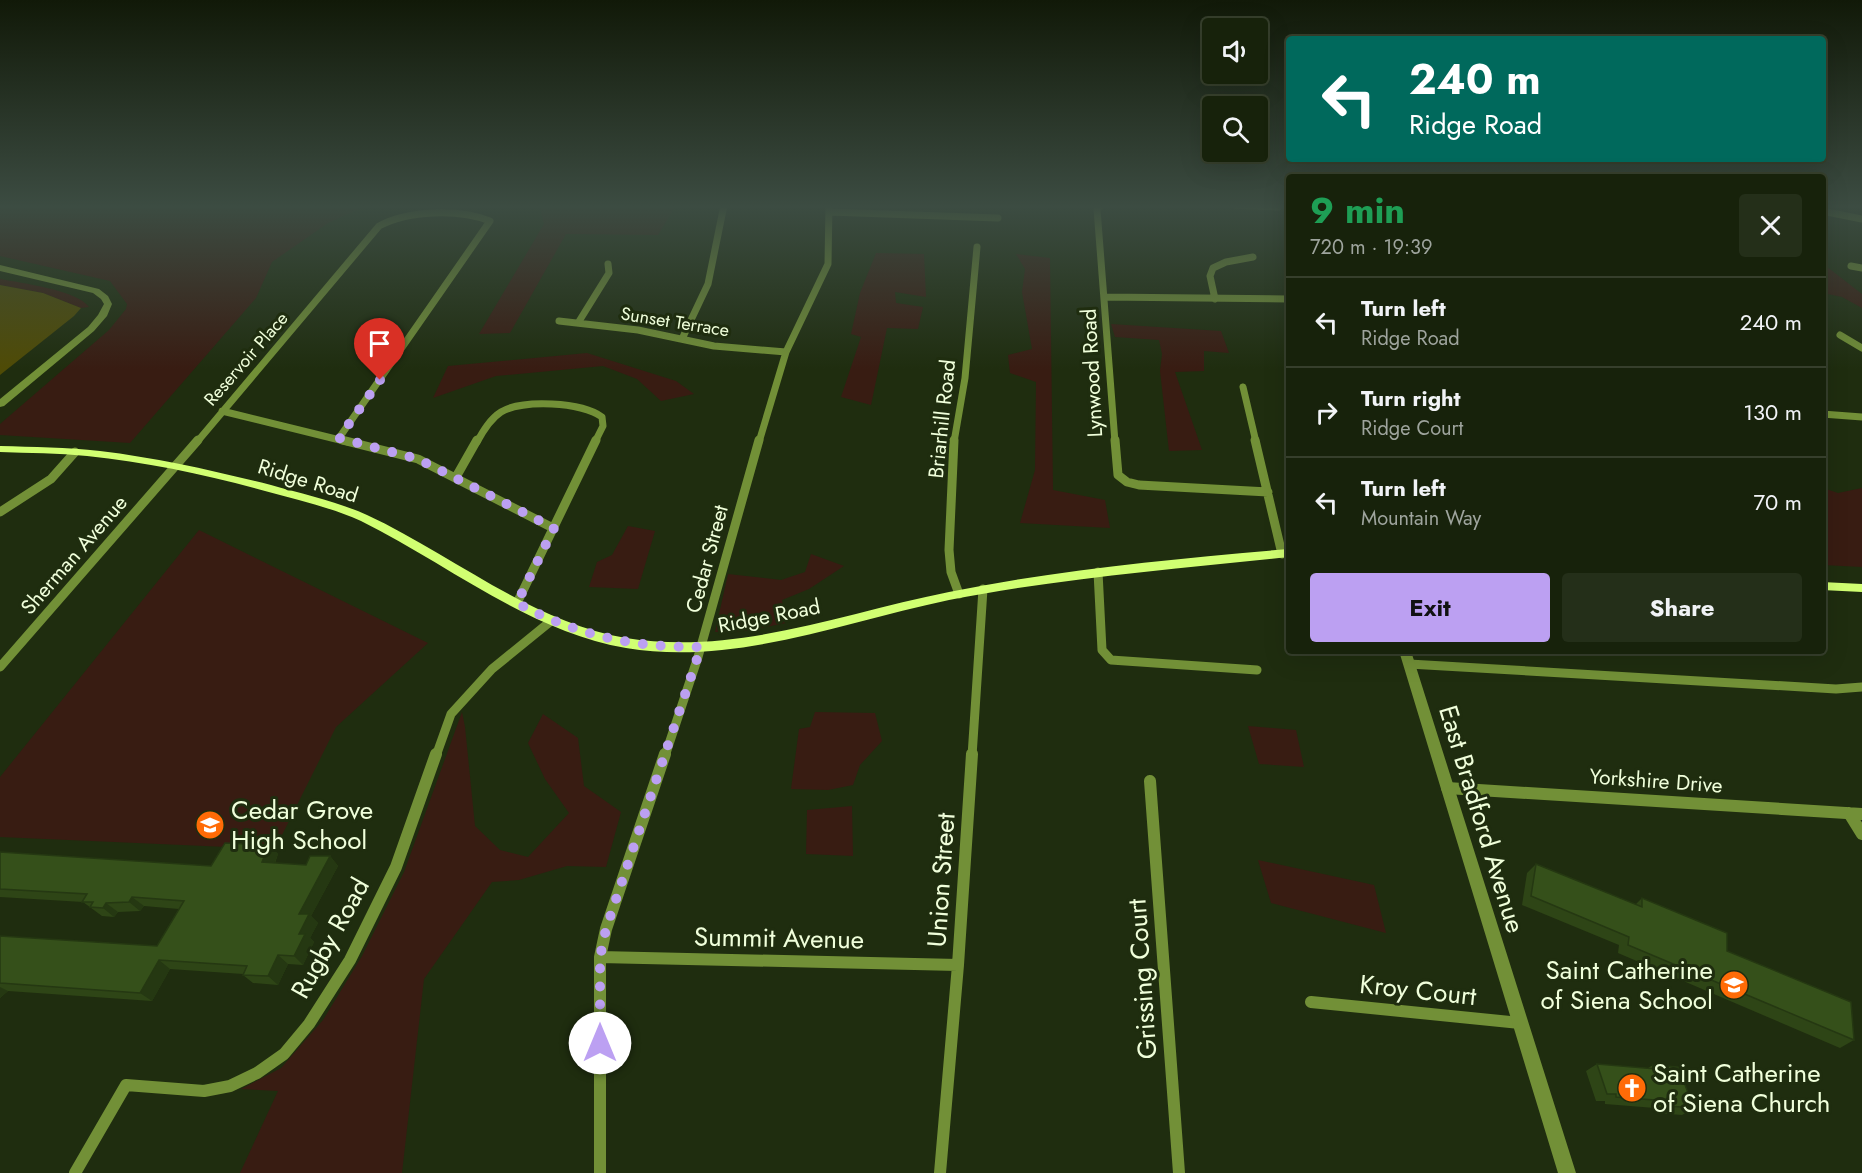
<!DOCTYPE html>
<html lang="en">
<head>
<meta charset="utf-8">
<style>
	:root { --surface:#17220b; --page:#242f19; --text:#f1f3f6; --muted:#9ea49d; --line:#363f2c; --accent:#bca0f2 }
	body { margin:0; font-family:Jost,sans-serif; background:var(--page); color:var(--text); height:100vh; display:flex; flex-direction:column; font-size:22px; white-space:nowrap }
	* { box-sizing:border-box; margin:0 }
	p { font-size:20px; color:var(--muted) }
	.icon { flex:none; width:33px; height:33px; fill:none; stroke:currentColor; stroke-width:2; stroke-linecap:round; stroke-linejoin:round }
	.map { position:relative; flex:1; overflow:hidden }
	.sheet { position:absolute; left:1286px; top:174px; width:540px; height:480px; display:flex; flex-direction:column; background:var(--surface); border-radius:6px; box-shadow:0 6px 24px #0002,0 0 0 2px var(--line) }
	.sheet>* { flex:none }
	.banner { position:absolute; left:1286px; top:36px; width:540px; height:126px; border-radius:6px; box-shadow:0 6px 24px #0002,0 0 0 2px var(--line); background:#00695c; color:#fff; overflow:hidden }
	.controls { position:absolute; left:1202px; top:18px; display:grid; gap:12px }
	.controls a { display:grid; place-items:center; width:66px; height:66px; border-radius:6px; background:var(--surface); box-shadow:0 6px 24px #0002,0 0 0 2px var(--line); font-size:30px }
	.pin { position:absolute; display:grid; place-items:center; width:51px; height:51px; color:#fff; margin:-62px -26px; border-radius:50% 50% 50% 0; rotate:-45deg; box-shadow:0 0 6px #0007 }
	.pin .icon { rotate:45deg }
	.me { position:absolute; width:66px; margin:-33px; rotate:0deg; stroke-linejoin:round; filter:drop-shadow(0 0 4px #0008) }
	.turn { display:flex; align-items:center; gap:21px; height:126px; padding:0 24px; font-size:27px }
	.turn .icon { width:78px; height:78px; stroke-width:2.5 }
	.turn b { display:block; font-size:42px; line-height:51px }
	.round { display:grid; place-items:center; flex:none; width:63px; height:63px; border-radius:6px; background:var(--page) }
	.summary { display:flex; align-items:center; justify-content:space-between; height:102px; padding:0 24px }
	h1 { font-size:36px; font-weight:700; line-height:45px; color:#1e9e55 }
	.primary-button { display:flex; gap:12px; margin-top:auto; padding:12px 24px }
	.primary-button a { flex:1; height:69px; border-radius:6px; background:var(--accent); color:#111; font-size:24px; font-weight:700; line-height:69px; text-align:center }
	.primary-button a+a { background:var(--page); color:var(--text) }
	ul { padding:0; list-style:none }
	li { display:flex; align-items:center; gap:18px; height:90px; padding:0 24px; border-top:2px solid var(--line) }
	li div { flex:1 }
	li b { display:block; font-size:22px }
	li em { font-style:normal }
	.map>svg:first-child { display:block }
	.green { fill:#381c12 }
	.water { fill:#4f4b06 }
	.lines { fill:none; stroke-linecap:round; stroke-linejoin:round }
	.minor-far2 { stroke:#729037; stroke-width:7 }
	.minor-far1 { stroke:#729037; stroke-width:9 }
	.minor { stroke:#729037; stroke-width:12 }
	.tertiary { fill:#729037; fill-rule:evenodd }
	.secondary { fill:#d1ff72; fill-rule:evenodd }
	.wall { fill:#2e4516 }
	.shaded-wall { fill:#253812 }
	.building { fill:#35501a; stroke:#253812; stroke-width:1.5 }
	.route { stroke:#bca0f2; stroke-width:10; stroke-dasharray:0 18 }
	.labels { text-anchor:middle; stroke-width:6; stroke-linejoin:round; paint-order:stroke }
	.far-street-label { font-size:18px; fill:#f0ffdb; stroke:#1f2d0f }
	.street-label { font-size:21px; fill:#f0ffdb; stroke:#1f2d0f }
	.near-poi-label { font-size:26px; fill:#f0ffdb; stroke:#1f2d0f; text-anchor:start }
	.near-street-label { font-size:26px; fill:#f0ffdb; stroke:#1f2d0f }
</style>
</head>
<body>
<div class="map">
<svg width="1862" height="1173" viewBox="0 0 1862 1173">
	<rect width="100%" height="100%" fill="#1f2d0f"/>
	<path class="green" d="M0 205H368L328 223 272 262 256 298 130 443 0 435V424L109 330 126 309 127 304 110 281 0 256Z
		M539 205H676L658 235 566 234 510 333 479 334 544 224Z
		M876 253 924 254 926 297 895 292 896 303 923 307 918 329 887 328 871 405 841 397 861 337 851 334 860 293Z
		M1016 254 1050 258 1053 490 1105 500 1110 528 1020 523 1035 470 1036 382 1010 373 1008 355 1032 349 1022 292 1025 269Z
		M1822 263 1862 294V308L1842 297 1823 293Z
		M0 279C21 283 77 290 89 307L81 308 43 293 0 285Z
		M1111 324 1221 331 1229 353 1204 351V371L1175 372 1202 450 1169 451 1160 371 1162 354 1159 340 1115 337Z
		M587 353 676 381 694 394 661 401 637 379 603 366 496 376 433 398 448 366Z
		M1823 488 1838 493 1862 488V567L1823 565Z
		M628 526 655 531 638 589 589 587 597 562 612 555Z
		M199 530 428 643 336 727 275 849 0 837V777Z
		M811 554 844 566 809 589 782 600 786 623 745 631 715 632 728 574 781 580 805 572Z
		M462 712 465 727 475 826 500 850 528 857 569 813 545 779 528 743 543 714 578 738 584 786 621 812 606 867 567 866 519 880 492 882 424 979 402 1173H240L278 1091 241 1089 281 1068 323 1020 362 956 404 872Z
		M815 712 875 713 882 741 860 765 853 785 828 790 791 789 799 729 810 727Z
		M1248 726 1296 730 1304 767 1259 764Z
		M852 806 853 856 806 854 807 810Z
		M1258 860 1374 885 1386 933 1271 903Z"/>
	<path class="water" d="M0 285 43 293 81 308 74 316 0 375Z"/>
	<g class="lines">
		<path class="minor-far2" d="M1101 205 1097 209 1115 442
			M1235 205 1278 207
			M1822 211 1862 219
			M829 212 998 218
			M1851 266 1862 268
			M1104 297 1288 299
			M1215 299 1210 276 1213 268 1226 262 1253 257
			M559 321 638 330 714 346 786 352
			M578 323 609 273 608 264
			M1840 335 1862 348
			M682 339 708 284 724 205
			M1243 387 1256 442
			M222 411 348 442
			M1822 414 1862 417
			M197 442 379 226C409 210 459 209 490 221L339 438
			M477 442C483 431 490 419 501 412 522 399 582 402 602 417L603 426 595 442
			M759 442 786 352 828 264 829 205
			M954 442 965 378 977 247"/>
		<path class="minor-far1" d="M342 440 418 459 553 528
			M954 440 949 550 951 572 959 594
			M1115 440 1118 475 1127 482 1139 485 1268 492
			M1255 440 1282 554
			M456 477 477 440
			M0 512 51 479 75 452
			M1098 572 1102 650 1111 660 1257 670
			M517 603 596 440
			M1409 664 1836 689 1862 687
			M0 667 198 440
			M436 756 451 714 492 669 551 621
			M665 756 698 657 759 440
			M972 756 983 589"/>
		<path class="minor" d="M1150 781 1179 1173
			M1447 788 1862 814
			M1849 813 1862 834
			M600 957 958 965
			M1311 1002 1520 1023
			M75 1173 126 1085 204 1091 230 1086 257 1073 284 1054 309 1024 350 960 396 867 436 754
			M600 1173V957L606 929 665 754
			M940 1173 958 965 972 754"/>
		<path class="tertiary" d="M0 265 99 289 108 296 112 304 107 316 94 331 4 406 0 407V399L88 327 98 315 104 304 101 299 93 293 0 271Z
			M1399 651H1411L1576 1173H1558Z"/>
		<path class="secondary" d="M0 446C33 447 67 447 100 451 158 458 215 471 271 485 303 494 336 501 367 515 453 555 531 622 626 638 736 656 843 613 949 592 1061 569 1175 559 1288 549V557C1175 569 1061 578 949 600 843 622 736 666 626 648 528 631 448 564 361 521 330 507 297 500 265 491 207 475 147 462 87 456 58 453 29 453 0 452Z
			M1822 582 1862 584V592L1822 590Z"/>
	</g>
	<path class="wall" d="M269 845 278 854 275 863 306 865 330 856 338 866 311 916 318 923 310 938 314 942 303 965 288 964 278 985 253 983 243 975V974L170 969 152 1001 8 991 0 998V936L157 946 179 909 144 906 140 911 118 912 114 917 102 916 83 902 0 897V852L211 866Z
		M1536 864 1635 905 1642 898 1727 951 1854 1040 1840 1048 1618 953 1619 945 1522 905 1527 873Z
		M1597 1064 1648 1068 1653 1065 1694 1108 1682 1115 1657 1113 1655 1108 1605 1104V1101H1596L1586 1071Z"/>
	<path class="shaded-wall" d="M269 845 278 854 271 872 262 862Z
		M330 856 338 866 311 916 318 923 310 938 314 942 303 965 294 956 299 934V914Z
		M132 897 144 906 140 911 129 902Z
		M106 903 118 912 114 917 103 908Z
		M278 955 288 964 278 985 268 976Z
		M159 960 170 969 152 1001 140 993Z
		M0 987 8 991 0 998Z"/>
	<path class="building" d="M225 843 269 845 262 862 306 865 310 856H330L299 914H309L299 934H305L294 956 278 955 268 976 243 975 247 966 159 960 140 993 0 983V936L157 946 184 901 132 897 129 902 106 903 103 908 90 907 93 902H82L87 894 0 889V852L211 866Z
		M1536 864 1642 907V898L1727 933V951L1851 1002 1854 1040 1628 945 1629 937 1531 896Z
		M1597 1064 1655 1069 1653 1065 1678 1067 1694 1108 1668 1106 1667 1101 1616 1097V1094H1607Z"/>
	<linearGradient id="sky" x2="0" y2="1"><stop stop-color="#111908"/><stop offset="0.56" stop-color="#3c4c42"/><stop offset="1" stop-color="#3c4c42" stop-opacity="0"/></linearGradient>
	<rect width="1862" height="369" fill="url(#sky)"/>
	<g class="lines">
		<path class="route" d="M380 380 339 438 418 459 554 528 517 603C575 635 635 648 701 647L606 929 600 957V1043"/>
	</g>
	<defs>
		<g id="school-disc" transform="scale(1.5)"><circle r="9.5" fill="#ff6b07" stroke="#1f2d0f"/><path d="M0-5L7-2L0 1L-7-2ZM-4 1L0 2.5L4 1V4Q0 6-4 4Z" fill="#fff"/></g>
		<g id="church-disc" transform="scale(1.5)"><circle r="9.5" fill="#ff6b07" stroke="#1f2d0f"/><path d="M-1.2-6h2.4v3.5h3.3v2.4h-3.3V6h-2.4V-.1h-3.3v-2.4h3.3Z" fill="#fff"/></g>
	</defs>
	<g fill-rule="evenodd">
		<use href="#school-disc" x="210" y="825"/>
		<use href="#school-disc" x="1734" y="985"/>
		<use href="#church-disc" x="1632" y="1088"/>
	</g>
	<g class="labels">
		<g class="far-street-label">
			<text transform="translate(675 322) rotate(9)" y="6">Sunset Terrace</text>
			<text transform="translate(246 359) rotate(-49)" y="6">Reservoir Place</text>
		</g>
		<g class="street-label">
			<text transform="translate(1092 373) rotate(-93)" y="7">Lynwood Road</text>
			<text transform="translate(942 419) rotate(-84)" y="7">Briarhill Road</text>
			<text transform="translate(308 481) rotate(17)" y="7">Ridge Road</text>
			<text transform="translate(74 555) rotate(-49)" y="7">Sherman Avenue</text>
			<text transform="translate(707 559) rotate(-75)" y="7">Cedar Street</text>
			<text transform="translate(769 616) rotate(-11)" y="7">Ridge Road</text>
			<text transform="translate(1656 781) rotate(4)" y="7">Yorkshire Drive</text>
		</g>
		<g class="near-poi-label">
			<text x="231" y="819">Cedar Grove<tspan x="231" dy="30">High School</tspan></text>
			<text x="1713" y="979" text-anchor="end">Saint Catherine<tspan x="1713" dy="30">of Siena School</tspan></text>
			<text x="1653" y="1082">Saint Catherine<tspan x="1653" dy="30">of Siena Church</tspan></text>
		</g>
		<g class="near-street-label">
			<text transform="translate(1482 819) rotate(73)" y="9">East Bradford Avenue</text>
			<text transform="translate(941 880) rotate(-86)" y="9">Union Street</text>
			<text transform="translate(330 938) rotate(-61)" y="9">Rugby Road</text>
			<text transform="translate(779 938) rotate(1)" y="9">Summit Avenue</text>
			<text transform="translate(1142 979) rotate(-94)" y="9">Grissing Court</text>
			<text transform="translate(1418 990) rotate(6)" y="9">Kroy Court</text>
		</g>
	</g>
</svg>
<div class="controls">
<a><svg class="icon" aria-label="sound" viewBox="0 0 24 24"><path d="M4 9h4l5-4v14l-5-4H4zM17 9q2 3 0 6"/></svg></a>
<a><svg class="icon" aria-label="search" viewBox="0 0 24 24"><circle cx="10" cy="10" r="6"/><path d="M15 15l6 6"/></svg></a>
</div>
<div class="pin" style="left:380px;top:380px;background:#d93025"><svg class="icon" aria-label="arrive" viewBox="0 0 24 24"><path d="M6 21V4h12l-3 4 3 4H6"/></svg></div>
<svg class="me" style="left:600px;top:1043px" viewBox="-20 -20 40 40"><circle r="19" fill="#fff"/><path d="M0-13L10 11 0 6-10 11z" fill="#bca0f2"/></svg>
<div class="banner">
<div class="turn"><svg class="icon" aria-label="left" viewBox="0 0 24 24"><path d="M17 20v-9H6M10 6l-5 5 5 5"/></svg><div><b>240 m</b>Ridge Road</div></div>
</div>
<section class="sheet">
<div class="summary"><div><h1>9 min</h1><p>720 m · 19:39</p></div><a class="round"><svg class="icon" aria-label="close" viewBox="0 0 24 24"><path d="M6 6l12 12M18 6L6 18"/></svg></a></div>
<ul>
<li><svg class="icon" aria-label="left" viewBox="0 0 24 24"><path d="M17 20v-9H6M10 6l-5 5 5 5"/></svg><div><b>Turn left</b><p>Ridge Road</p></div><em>240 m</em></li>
<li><svg class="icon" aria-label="right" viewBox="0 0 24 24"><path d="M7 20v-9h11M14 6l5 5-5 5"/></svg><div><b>Turn right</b><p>Ridge Court</p></div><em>130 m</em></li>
<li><svg class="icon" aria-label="left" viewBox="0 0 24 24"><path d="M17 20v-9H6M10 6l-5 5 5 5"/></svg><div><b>Turn left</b><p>Mountain Way</p></div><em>70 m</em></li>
</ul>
<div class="primary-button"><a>Exit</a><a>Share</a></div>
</section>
</div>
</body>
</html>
